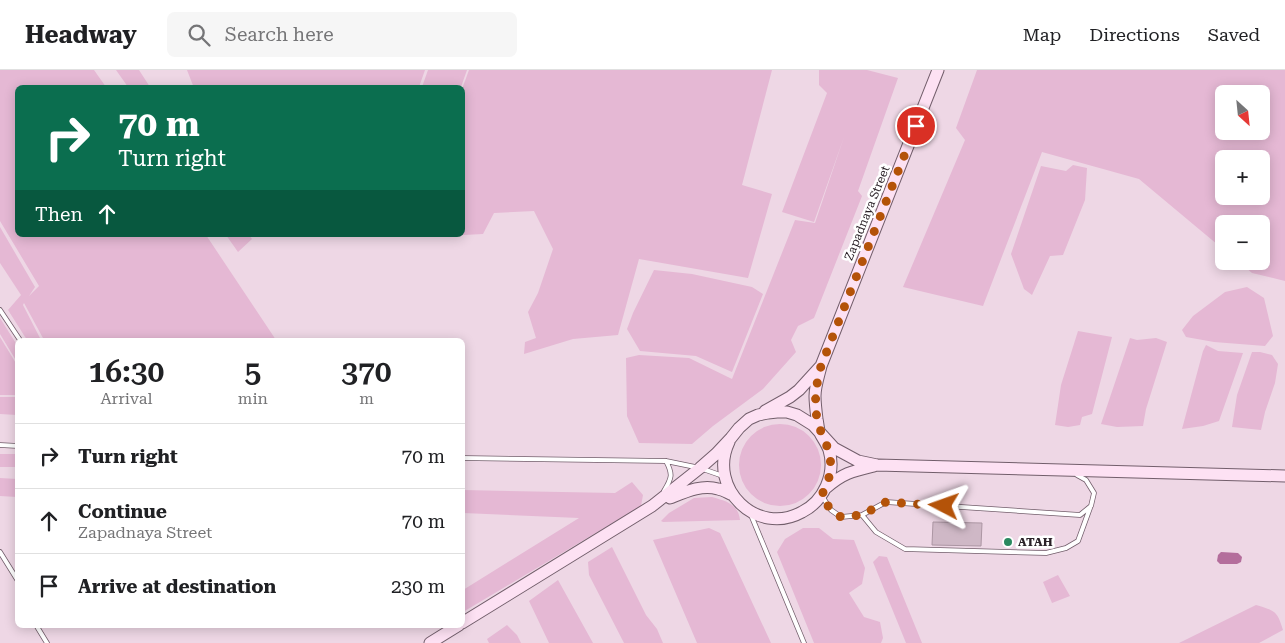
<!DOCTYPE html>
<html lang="en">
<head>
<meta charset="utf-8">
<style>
	:root { --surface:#fff; --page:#f6f6f6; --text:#202124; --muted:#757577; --line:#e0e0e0 }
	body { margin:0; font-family:"Roboto Serif",serif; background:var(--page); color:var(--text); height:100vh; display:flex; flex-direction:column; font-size:19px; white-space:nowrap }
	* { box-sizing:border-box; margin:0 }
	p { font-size:16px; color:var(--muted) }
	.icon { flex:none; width:28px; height:28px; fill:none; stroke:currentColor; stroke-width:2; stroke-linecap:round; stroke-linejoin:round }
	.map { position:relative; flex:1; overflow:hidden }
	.details { position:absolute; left:15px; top:268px; width:450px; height:290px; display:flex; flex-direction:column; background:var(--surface); border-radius:8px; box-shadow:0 2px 12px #0003 }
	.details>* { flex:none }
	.guide { position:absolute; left:15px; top:15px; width:450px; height:152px; border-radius:8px; box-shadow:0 2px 12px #0003; background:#0b6e4f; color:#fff; overflow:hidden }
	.needle { width:32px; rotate:153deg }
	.tools { position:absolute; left:1215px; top:15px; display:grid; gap:10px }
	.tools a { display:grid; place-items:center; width:55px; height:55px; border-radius:8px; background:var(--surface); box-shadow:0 2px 12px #0003; font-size:25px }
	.pin { position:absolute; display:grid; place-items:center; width:42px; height:42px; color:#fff; margin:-21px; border:2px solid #fff; border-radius:50%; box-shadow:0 1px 5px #0007 }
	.me { position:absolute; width:55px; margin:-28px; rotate:274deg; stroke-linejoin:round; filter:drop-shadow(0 0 4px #0008) }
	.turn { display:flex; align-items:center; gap:18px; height:105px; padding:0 20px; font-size:22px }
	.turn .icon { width:65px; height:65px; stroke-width:2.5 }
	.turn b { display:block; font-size:35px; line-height:42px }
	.then { display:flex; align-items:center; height:48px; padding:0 20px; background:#0003; gap:10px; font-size:19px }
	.eta { display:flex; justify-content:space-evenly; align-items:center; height:85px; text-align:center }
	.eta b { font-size:30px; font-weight:600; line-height:35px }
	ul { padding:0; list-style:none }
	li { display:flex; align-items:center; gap:15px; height:65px; padding:0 20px; border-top:1px solid var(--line) }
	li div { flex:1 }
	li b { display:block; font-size:19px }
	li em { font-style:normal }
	header { display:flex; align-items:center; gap:30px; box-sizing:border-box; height:70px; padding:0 25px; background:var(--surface); border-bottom:1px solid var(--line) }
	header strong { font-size:24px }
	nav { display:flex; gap:28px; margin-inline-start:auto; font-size:18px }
	.search { width:350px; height:45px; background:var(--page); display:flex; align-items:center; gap:12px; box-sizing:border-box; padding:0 18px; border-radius:8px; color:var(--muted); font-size:19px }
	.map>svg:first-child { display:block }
	.green { fill:#e5b8d4; fill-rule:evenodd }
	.water { fill:#b46e9c }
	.building { fill:#cfb8c6; stroke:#ac96a3 }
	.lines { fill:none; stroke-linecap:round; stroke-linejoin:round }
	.lane-casing { stroke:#725e6b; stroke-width:5.5 }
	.secondary-casing { stroke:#725e6b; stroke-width:13 }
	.lane { stroke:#fff; stroke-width:4 }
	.secondary { stroke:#fde1f3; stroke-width:11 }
	.route { stroke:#b45309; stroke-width:9; stroke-dasharray:0 16.2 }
	.poi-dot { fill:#2b8960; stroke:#fff; stroke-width:2 }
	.labels { text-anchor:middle; stroke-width:5; stroke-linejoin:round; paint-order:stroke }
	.street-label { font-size:12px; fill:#2b2228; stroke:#fff }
	.poi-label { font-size:12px; font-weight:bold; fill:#2b2228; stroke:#fff; text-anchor:start }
</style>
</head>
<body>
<header>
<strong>Headway</strong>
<div class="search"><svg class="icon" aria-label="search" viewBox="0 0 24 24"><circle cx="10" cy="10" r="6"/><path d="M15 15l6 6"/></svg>Search here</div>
<nav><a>Map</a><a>Directions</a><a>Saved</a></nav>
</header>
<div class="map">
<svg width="1285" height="573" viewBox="0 0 1285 573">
	<rect width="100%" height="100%" fill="#eed7e5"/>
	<path class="green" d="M0 0H94L106 17 18 18V165H206L276 270H44L24 233 23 235 41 270H27L8 240 21 225 0 193V157L35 217 29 226 39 216 0 151Z
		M116 0H139L150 17H128Z
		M187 0H425L419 17 194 18Z
		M428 0H467L461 17H422Z
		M469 0H772L742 115 772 124 748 208 639 189 618 265 573 269 524 284 525 272 536 268 528 242 538 223 553 179 534 141 494 143 483 164 445 166 418 165H462V19Z
		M819 0H867L898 8 858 121 862 126 814 248 798 256 791 270 796 282 763 319 713 356 692 374 639 373 627 346 626 288 639 285 689 288 732 309 795 150 815 153 844 67 814 152 782 142 827 23 819 15Z
		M977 0H1285V211L1252 203 1238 191H1261V154H1224V180L1139 109 1042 82 983 236 903 217 965 70 956 58ZM1224 24H1261V61H1224ZM1224 89H1261V126H1224Z
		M1073 95 1087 98 1085 130 1063 185 1050 186 1032 225 1024 219 1011 184 1041 96 1066 101Z
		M226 165H249L252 169 238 182Z
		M654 200 692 204 752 217 763 224 732 302 696 286 640 281 627 259 633 243Z
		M1247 217 1264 228 1273 266 1265 276 1214 272 1186 267 1182 260 1193 246 1225 222Z
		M0 248 17 275V292L0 264Z
		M1078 261 1112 267 1092 344 1082 347 1080 355 1068 357 1055 355 1061 315Z
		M0 267 17 295V325H0Z
		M1130 268 1137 270 1156 268 1167 272 1146 339 1143 356 1117 357 1101 354Z
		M1206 275 1218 281 1243 283 1219 351 1203 356 1182 359 1203 281Z
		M1252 282H1260L1272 285 1278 294 1275 313 1265 342 1261 360 1232 357 1237 325Z
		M0 327H17V345L0 344Z
		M739 395a41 41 0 1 1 82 0a41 41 0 1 1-82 0Z
		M0 384H17V397H0Z
		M0 408 17 409V427L0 426Z
		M632 412 643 425 641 436 463 542V520L579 448 463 443V420L615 423Z
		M712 427C725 431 738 433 740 450L663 452 661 451 669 443 694 428Z
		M709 458 720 463 771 573H697L653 470Z
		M803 458H819L833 469 854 470 865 498 862 514 849 523 864 547 880 552 883 568 881 573H814L777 482 785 469Z
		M612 477 646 545 657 559 663 573H624L589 505 588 492Z
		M879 486 887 487 922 573H906L873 492Z
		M1058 505 1070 526 1052 533 1043 512Z
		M558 510 593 573H549L529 531Z
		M1256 535C1275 541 1277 540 1283 560L1259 573H1179Z
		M507 555 517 565 521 573H489L487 569Z"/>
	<path class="water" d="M1221 482 1238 483 1242 487 1241 492 1237 494H1220L1217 491 1218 485Z"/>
	<path class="building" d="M933 452 982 453 981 476 932 475Z"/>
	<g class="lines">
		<g class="lane-casing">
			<path id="lane" d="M0 240 20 270
				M0 375 18 376
				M462 388 666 391 700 398 723 406
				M664 421C672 408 673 404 666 391
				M822 426 831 440 841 447 862 445 886 432 1080 445 1091 436 1094 423 1086 410 1077 405
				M751 445 804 573
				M862 445 876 462 905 479 1046 483 1066 478 1078 471 1090 438
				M0 482 18 511
				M36 555 47 573"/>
		</g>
		<g class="secondary-casing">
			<path id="secondary" d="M765 341 790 327 799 320 820 297
				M729 372C707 418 757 467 802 442 824 431 836 404 829 380 827 374 823 369 820 363 818 359 818 353 817 349 816 341 815 333 815 326 815 316 819 305 821 296L938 0
				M826 418C843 403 853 401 874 396
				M670 428C685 422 702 414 718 419 723 420 728 423 733 425
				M462 553 652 436 700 398 716 384 731 368 739 358 749 349 758 345 768 343 777 342H787L797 345 813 355 834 378 858 391 877 395 1285 406
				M430 573 459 555"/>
		</g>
		<use href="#lane" class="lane"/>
		<use href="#secondary" class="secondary"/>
	</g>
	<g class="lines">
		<path class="route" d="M916 56 821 296C816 316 814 328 817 349 819 360 823 364 826 374 834 392 831 409 821 426L831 440 841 447 862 445 886 432 944 436"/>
	</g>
	<circle class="poi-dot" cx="1008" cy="472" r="5"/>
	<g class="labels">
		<g class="street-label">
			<text transform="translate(867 143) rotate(-68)" y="4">Zapadnaya Street</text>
		</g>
		<g class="poi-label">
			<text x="1018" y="476">АТАН</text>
		</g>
	</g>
</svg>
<div class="tools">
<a><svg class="needle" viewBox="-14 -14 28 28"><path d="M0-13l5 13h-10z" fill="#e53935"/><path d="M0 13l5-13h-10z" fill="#757577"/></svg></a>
<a>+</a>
<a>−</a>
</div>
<div class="pin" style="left:916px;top:56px;background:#d93025"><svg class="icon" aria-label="arrive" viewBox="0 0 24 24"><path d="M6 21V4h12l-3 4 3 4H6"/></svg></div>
<svg class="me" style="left:944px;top:436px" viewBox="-20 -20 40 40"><path d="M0-17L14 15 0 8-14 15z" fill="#b45309" stroke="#fff" stroke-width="4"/></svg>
<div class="guide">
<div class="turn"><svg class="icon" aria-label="right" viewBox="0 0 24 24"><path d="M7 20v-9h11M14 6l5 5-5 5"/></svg><div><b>70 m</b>Turn right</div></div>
<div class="then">Then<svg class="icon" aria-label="ahead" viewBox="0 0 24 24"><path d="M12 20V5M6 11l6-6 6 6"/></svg></div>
</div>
<section class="details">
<div class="eta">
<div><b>16:30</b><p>Arrival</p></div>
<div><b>5</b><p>min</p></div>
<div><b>370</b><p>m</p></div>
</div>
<ul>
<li><svg class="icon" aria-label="right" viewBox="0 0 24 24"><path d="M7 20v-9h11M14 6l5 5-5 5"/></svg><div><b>Turn right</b></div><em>70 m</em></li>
<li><svg class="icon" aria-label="ahead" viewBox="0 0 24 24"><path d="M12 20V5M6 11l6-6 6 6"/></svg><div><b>Continue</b><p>Zapadnaya Street</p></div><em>70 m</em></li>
<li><svg class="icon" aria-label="arrive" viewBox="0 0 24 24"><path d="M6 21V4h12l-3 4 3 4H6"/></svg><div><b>Arrive at destination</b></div><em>230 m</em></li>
</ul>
</section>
</div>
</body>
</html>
